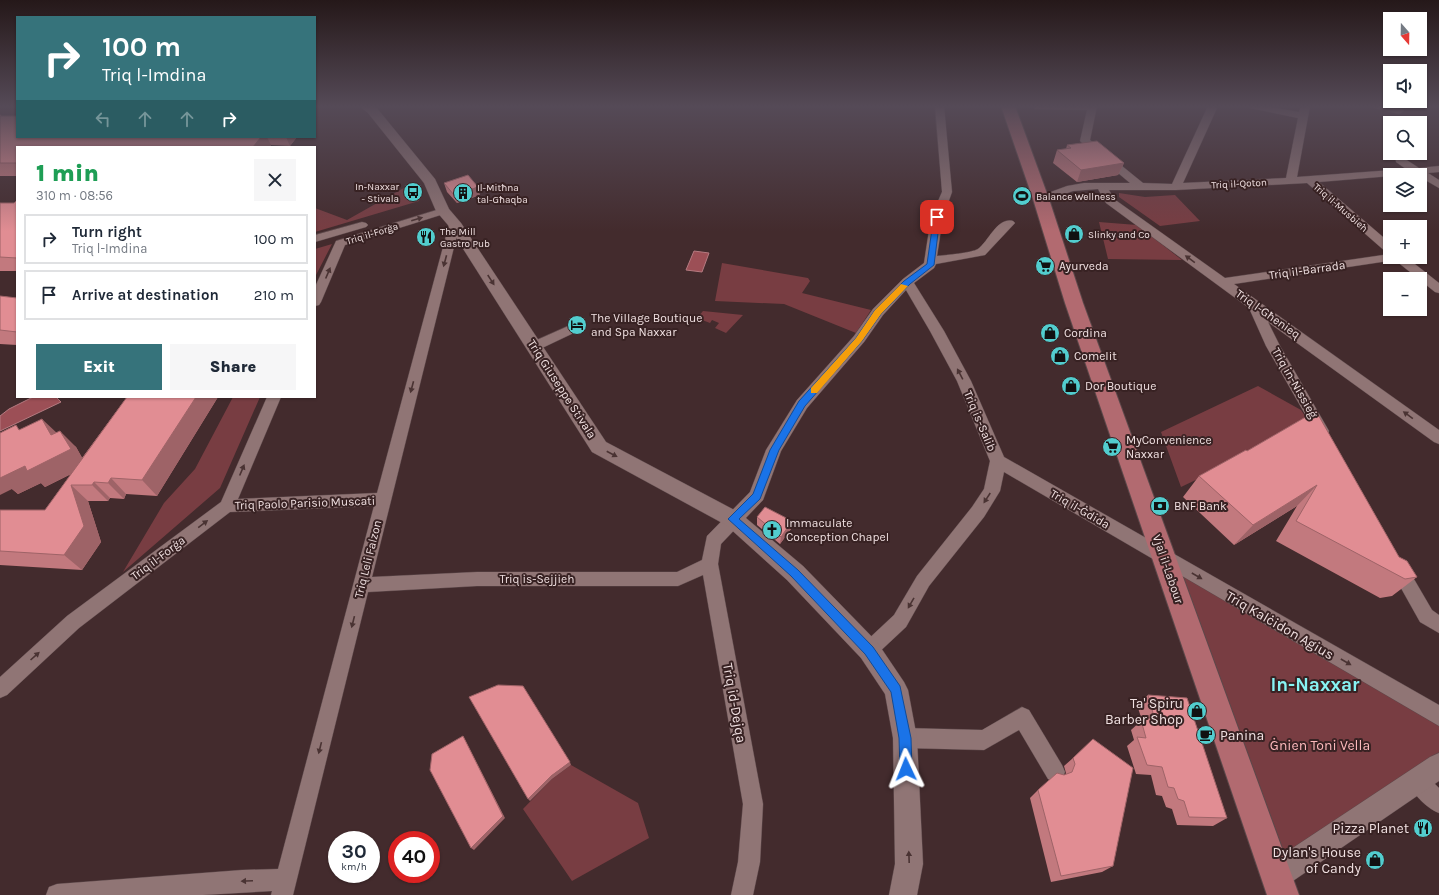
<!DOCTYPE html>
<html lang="en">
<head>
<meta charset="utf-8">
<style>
	:root { --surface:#fff; --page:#f6f6f7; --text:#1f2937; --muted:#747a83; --line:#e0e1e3; --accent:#36737b }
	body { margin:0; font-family:Karla,sans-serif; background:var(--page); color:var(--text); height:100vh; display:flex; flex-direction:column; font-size:15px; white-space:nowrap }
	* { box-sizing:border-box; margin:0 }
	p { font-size:13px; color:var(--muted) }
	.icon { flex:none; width:22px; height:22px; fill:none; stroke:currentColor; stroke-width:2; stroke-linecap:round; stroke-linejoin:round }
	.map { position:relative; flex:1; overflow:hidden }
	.sheet { position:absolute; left:16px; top:146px; width:300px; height:252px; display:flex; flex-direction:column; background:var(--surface); border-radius:0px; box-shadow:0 1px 3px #0004 }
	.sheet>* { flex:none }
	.hud { position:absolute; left:16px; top:16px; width:300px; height:122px; border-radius:0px; box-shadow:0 1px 3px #0004; background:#36737b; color:#fff; overflow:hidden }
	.needle { width:26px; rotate:160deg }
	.tools { position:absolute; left:1383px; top:12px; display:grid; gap:8px }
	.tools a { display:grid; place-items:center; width:44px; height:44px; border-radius:0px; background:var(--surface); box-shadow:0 1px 3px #0004; font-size:20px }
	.speed { position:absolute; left:328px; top:831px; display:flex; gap:8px; font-size:20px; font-weight:700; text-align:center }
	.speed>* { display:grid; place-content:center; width:52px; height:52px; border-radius:50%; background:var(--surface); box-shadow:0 1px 3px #0004; line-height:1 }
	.speed small { font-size:10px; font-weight:400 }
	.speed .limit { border:6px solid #d22; background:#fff; color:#111 }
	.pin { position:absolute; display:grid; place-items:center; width:34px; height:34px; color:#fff; margin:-17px; border-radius:8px; box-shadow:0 2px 6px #0006 }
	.me { position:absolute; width:44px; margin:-22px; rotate:358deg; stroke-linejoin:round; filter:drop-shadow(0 0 3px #0008) }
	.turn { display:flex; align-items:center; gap:14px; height:84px; padding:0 20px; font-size:18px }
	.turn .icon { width:52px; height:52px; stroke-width:2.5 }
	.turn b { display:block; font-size:28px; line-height:34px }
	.lanes { display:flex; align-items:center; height:38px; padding:0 20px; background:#0003; justify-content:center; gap:20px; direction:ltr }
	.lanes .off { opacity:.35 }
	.round { display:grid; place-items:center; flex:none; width:42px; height:42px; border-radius:0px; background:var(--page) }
	.head { display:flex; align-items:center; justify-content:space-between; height:68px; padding:0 20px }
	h1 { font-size:24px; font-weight:800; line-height:30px; color:#1e9e55 }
	.primary-button { display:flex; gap:8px; margin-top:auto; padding:8px 20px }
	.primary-button a { flex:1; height:46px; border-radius:0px; background:var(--accent); color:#fff; font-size:16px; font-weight:800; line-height:46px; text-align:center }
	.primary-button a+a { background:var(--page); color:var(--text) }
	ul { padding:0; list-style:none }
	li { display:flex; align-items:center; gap:12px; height:50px; margin:0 8px 6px; padding:0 12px; border:2px solid var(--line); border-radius:0px }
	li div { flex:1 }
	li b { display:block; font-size:15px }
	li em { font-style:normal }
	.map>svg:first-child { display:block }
	.green { fill:#783d42 }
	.water { fill:#9c4f56; stroke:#b57a80 }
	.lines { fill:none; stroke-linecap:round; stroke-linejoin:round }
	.minor-casing { stroke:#5c484a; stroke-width:1 }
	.tertiary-casing { stroke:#5c484a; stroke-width:1 }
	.primary-casing { stroke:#5c484a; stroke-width:2 }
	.minor { fill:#907575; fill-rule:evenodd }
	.tertiary { fill:#907575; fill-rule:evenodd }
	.primary { fill:#b26a70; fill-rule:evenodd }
	.wall { fill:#c2797e }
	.shaded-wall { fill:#9e6367 }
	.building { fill:#e18d93; stroke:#9e6367 }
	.oneway { fill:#4a3333 }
	.route { fill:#1a73e8; stroke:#114b97 }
	.slow { fill:#f59e0b }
	.labels { text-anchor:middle; stroke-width:4; stroke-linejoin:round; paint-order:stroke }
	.far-street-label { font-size:10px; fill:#f0e0e1; stroke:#382223 }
	.far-poi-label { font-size:10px; fill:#f0e0e1; stroke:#382223; text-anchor:start }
	.poi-label { font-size:12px; fill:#f0e0e1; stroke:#382223; text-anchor:start }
	.street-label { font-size:12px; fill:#f0e0e1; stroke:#382223 }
	.near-street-label { font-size:14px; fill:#f0e0e1; stroke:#382223 }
	.near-poi-label { font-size:14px; fill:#f0e0e1; stroke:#382223; text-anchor:end }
	.near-park-label { font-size:14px; fill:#fdb9bc; stroke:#382223 }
	.near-district-label { font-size:19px; font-weight:bold; fill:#87f3f3; stroke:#382223 }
</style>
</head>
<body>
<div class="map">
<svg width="1439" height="895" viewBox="0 0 1439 895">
	<rect width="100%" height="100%" fill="#432b2d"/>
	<path class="green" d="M409 185 419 201 315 232V208L347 220Z
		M1119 193 1145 197 1175 195 1200 221 1160 226 1119 197Z
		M1099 222 1137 225 1182 260 1108 259Z
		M332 244 315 277V249Z
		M722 263 808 278 810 281 802 293 871 310 856 333 784 304 715 301Z
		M703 311 743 315 726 333 715 328 719 323 712 320 710 323 697 318Z
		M1258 386 1301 410 1311 425 1181 487 1161 432Z
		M233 397H260L220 488 123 572 164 503 195 469Z
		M1163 557 1439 716V766L1277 875Z
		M571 765 638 803 649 838 572 881 523 809 552 779Z"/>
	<path class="water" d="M694 251 709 253 702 272 686 270Z
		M33 397H56L61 402 0 431V416L9 409Z"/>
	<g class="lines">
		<g class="minor-casing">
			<path id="minor" d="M935 106H944L952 192 943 217 937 256C946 255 971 253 978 249 989 241 997 217 1013 221L1015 223 985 255 936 264 934 268 914 283 944 331 971 381 1004 457 1439 705V726L1004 472 1000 491 984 517 929 586 906 627 875 656 869 659 863 656 860 650 863 644 894 615 917 576 972 507 984 489 990 461 957 381 930 331 906 290 883 315 864 342 807 408 781 451 763 500 721 544 718 564 763 804 760 862 753 895H731L738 862 743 804 703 575 678 586H477L368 592 293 895H271L272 891 203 895H46L49 887 57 884 242 870 278 869 374 506 230 512 79 628 7 695 0 698V677L67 616 221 502 267 397H281L238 499 377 493 450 221H458L460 223 372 577 477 572H677L702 560 707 536 750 492 766 450 797 400 854 336 873 309 903 279 924 263 931 217 942 192Z
				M1030 106H1097L1090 140 1143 183 1172 184 1207 108 1206 106H1215L1217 108 1183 183 1286 178 1298 118 1250 108 1249 106H1265L1299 112 1301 106H1310L1297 177 1406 169 1396 162 1395 153H1405V159L1419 168 1439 166V172L1428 173 1439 180V188L1420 177V175L1415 174 1319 182 1390 243V253L1386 252 1307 183 1176 190H1109L1114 199 1225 278 1390 254V257H1406L1439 283V293L1435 292 1395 260 1234 284 1439 430V444L1434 442 1268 322 1280 346 1329 431 1327 435 1322 437 1317 435 1266 346 1249 308 1106 203 1098 189 1073 191 1045 201H1037L1036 199 1037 197 1067 186 1084 183H1130L1080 141 1087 110 1035 109Z
				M1372 106H1388L1402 109 1404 111 1399 114 1374 108Z
				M443 208 447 209 449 211 447 213 345 245 321 302 319 305 315 306V287L336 241Z
				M362 222 366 223 368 225 366 227 315 242V235Z
				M575 323 580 324 582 327 580 330 540 349H530L528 346 530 343Z
				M1398 560 1404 562 1432 610 1439 615V633L1420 622 1392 572 1390 567 1392 562Z
				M1022 707 1029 710 1062 765 1065 772 1062 779 1055 782 1048 779 1019 730 984 750 905 748 898 745 895 738 898 731 905 728 982 730Z
				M1417 770 1424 773 1439 788V813C1426 808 1412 793 1407 780L1410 773Z"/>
		</g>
		<g class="tertiary-casing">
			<path id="tertiary" d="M359 106H373L376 107 435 179 449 209 461 223 606 442 740 513 803 566 877 642 904 682 908 690 917 738 923 864 917 895H889L895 864 893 738 885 694 861 658 787 580 726 525 592 452 448 225 436 211 424 183 368 113Z
				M1439 753V781L1287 885 1277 889 1267 885 1263 875 1267 865 1430 757Z"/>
		</g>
		<g class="primary-casing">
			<path id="primary" d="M1001 106H1015L1049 199 1083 303 1299 895H1267L1065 303 1033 199Z"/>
		</g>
		<use href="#minor" class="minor"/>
		<use href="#tertiary" class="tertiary"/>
		<use href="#primary" class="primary"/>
	</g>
	<path class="wall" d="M0 114 17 137H297L290 146 271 145 270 147H17V176H0Z
		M1067 145 1124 163 1118 175 1077 182 1053 163 1057 150 1066 149Z
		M444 183 480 195 457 203 447 192Z
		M17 200V271H0V203H14Z
		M0 296 17 298V345L0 344Z
		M127 397H218L157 496 126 494 124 499 110 498 108 501H88L101 542 82 570 0 565V510H45L71 474 45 487 41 483 18 494 12 489 20 429 56 433 76 447 82 458Z
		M1316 411 1399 557 1417 577 1392 596 1380 598 1276 541 1297 506 1234 545 1183 497 1199 476 1247 451Z
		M757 517 792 521 791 529 780 544 757 525Z
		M1148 695 1227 818 1213 826 1177 825 1172 809 1166 807 1162 796 1156 795 1151 775 1136 774 1127 746 1134 740 1131 730 1142 720 1137 705Z
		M1073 758 1113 866 1102 872 1051 882 1030 798 1038 790 1065 775 1066 773 1064 766Z"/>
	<path class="shaded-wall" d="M261 137H267L271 145 270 147H253Z
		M286 137H297L290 146Z
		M1124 163 1118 175 1077 182 1081 170Z
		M478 187 480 195 457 203 454 195Z
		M196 397H218L157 496 142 480Z
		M42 419 59 435 60 431 76 447 87 466 45 487 41 483 18 494 12 489 0 495V474L51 435Z
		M111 478 126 494 124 499 108 483Z
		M94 482 110 498 108 501 92 485Z
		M71 485 88 501 101 542 82 570 64 555Z
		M1317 485 1297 506 1234 545 1253 525Z
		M792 521 791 529 780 544 781 537Z
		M463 736 505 818 474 850 471 848Z
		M570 762 571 765 552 779 530 801 528 799 551 776Z"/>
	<path class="building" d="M0 116H17V137H261L253 147H17V163H0Z
		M1097 141 1124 163 1081 170 1057 150 1071 148 1067 145Z
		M468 175 478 187 454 195 444 183Z
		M17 200V258L0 257V203H14Z
		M0 296 17 298V332L0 330Z
		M127 397H196L142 480 111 478 108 483 94 482 92 485H71L84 526 64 555 0 551V510H45Z
		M1316 411 1399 557 1407 561 1417 577 1405 579 1296 521 1317 485 1253 525 1199 476 1246 450 1247 451Z
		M42 419 51 435 60 431 71 449 27 471 25 466 0 478V433L16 425 19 430Z
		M765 507 792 521 781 537 757 517Z
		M498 685 523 686 570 762 551 776 528 799 469 697Z
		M1148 695 1187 698 1227 818 1189 817 1184 801 1178 799 1174 788 1168 787 1162 767 1147 765 1137 737 1146 738 1141 720 1153 713Z
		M463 736 503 816 471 848 430 770 432 754Z
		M1093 739 1133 768 1113 866 1061 876 1038 790 1057 773 1064 775 1072 772 1075 764 1073 758Z"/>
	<defs><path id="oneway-solid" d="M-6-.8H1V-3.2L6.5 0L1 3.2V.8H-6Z"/></defs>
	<g class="oneway">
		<use href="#oneway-solid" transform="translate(417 219) rotate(-16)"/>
		<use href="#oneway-solid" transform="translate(1190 259) rotate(-144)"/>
		<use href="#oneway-solid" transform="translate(445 261) rotate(105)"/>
		<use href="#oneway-solid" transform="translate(328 273) rotate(-67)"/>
		<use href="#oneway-solid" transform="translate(491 280) rotate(57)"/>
		<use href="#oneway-solid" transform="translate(960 374) rotate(-118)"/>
		<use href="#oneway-solid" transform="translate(412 387) rotate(105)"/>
		<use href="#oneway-solid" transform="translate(1408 415) rotate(-144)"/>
		<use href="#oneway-solid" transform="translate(612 454) rotate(28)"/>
		<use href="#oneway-solid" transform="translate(242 470) rotate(-67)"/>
		<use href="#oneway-solid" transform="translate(987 498) rotate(123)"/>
		<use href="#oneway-solid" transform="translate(203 524) rotate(-37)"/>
		<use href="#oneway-solid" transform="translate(1197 576) rotate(30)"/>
		<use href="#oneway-solid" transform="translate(911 603) rotate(120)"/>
		<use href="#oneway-solid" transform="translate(353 622) rotate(104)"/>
		<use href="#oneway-solid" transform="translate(35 656) rotate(-42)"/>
		<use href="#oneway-solid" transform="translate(1346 662) rotate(30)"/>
		<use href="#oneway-solid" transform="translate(320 748) rotate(104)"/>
		<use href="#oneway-solid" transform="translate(909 857) rotate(-92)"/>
		<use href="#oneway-solid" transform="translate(247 881) rotate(178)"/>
	</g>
	<linearGradient id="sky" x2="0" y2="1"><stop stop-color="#251819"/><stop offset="0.46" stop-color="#554a57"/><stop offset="1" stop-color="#554a57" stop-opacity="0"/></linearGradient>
	<rect width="1439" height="231" fill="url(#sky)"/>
	<path class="route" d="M934 215 940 217 934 265 910 284 881 314 862 341 805 406 779 450 760 499 739 519 798 570 873 647 900 686 911 738 912 769 911 774 906 776 902 774 900 769 899 738 891 692 865 654 791 576 728 519 753 494 770 450 799 401 856 338 875 310 904 281 927 264Z"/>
	<path class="slow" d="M901 284 908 286 881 314 862 341 817 393H811V388L856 338 875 310Z"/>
	<defs>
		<g id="bus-disc" transform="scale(1)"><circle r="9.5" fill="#52cdce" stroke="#382223"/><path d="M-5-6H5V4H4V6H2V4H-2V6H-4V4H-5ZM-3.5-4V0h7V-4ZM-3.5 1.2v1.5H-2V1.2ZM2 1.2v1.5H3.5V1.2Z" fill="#111"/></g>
		<g id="building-disc" transform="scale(1)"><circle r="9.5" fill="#52cdce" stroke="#382223"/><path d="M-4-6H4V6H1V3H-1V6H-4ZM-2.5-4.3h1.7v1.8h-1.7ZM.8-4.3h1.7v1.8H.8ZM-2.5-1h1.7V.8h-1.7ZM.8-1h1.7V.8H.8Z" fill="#111"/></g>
		<g id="stadium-disc" transform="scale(1)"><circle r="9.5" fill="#52cdce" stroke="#382223"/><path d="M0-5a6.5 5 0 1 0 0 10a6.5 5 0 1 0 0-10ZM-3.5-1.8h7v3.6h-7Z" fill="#111"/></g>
		<g id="shop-disc" transform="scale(1)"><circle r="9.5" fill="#52cdce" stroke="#382223"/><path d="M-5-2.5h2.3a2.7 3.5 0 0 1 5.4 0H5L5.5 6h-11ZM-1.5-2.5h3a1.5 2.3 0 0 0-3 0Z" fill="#111"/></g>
		<g id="restaurant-disc" transform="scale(1)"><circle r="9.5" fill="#52cdce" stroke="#382223"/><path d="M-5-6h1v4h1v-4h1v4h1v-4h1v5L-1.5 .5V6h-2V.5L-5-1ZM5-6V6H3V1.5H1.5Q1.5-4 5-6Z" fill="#111"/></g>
		<g id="supermarket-disc" transform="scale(1)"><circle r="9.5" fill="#52cdce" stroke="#382223"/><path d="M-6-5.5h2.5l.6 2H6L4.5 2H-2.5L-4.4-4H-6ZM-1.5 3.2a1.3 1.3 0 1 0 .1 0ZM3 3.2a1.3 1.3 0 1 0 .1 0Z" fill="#111"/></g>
		<g id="hotel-disc" transform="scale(1)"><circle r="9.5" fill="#52cdce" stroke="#382223"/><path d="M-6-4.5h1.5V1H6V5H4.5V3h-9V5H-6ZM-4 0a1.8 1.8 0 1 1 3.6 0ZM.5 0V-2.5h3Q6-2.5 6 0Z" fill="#111"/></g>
		<g id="bank-disc" transform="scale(1)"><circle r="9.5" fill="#52cdce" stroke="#382223"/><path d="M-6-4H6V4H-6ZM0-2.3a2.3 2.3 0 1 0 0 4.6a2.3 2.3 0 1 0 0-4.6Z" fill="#111"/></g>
		<g id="church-disc" transform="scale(1)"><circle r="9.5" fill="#52cdce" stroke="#382223"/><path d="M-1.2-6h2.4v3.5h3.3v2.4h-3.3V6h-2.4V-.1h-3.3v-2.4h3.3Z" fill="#111"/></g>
		<g id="cafe-disc" transform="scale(1)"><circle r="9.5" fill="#52cdce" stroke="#382223"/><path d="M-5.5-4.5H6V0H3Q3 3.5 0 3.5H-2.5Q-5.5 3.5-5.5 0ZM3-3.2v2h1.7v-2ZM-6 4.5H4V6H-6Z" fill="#111"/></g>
	</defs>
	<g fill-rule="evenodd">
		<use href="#bus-disc" x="413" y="192"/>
		<use href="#building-disc" x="463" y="193"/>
		<use href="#stadium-disc" x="1022" y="196"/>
		<use href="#shop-disc" x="1074" y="234"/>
		<use href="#restaurant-disc" x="426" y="237"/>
		<use href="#supermarket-disc" x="1045" y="266"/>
		<use href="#hotel-disc" x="577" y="325"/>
		<use href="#shop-disc" x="1050" y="333"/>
		<use href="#shop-disc" x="1060" y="356"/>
		<use href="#shop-disc" x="1071" y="386"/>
		<use href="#supermarket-disc" x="1112" y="447"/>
		<use href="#bank-disc" x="1160" y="506"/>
		<use href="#church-disc" x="772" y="530"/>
		<use href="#shop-disc" x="1197" y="711"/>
		<use href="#cafe-disc" x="1206" y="735"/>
		<use href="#restaurant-disc" x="1423" y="828"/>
		<use href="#shop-disc" x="1375" y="860"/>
	</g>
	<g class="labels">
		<g class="far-street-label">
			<text transform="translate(1239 183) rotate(-3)" y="4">Triq il-Qoton</text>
			<text transform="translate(1341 207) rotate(41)" y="4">Triq il-Musbieħ</text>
			<text transform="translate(372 233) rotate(-17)" y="4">Triq il-Forġa</text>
		</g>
		<g class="far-poi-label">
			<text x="399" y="190" text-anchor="end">In-Naxxar<tspan x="399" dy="12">- Stivala</tspan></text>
			<text x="477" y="191">Il-Mitħna<tspan x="477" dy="12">tal-Għaqba</tspan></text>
			<text x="1036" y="200">Balance Wellness</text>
			<text x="440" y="235">The Mill<tspan x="440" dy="12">Gastro Pub</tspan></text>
			<text x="1088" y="238">Slinky and Co</text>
		</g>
		<g class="poi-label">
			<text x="1059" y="270">Ayurveda</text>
			<text x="591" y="322">The Village Boutique<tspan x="591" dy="14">and Spa Naxxar</tspan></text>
			<text x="1064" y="337">Cordina</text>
			<text x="1074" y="360">Comelit</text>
			<text x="1085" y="390">Dor Boutique</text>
			<text x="1126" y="444">MyConvenience<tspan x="1126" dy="14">Naxxar</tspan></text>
			<text x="1174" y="510">BNF Bank</text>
			<text x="786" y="527">Immaculate<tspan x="786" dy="14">Conception Chapel</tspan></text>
		</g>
		<g class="street-label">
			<text transform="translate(1307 270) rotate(-8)" y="4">Triq il-Barrada</text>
			<text transform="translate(1268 314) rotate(35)" y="4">Triq l-Għenieq</text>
			<text transform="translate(1295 383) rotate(60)" y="4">Triq in-Nissieġ</text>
			<text transform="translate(562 389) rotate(57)" y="4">Triq Giuseppe Stivala</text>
			<text transform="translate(980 421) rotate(67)" y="4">Triq is-Salib</text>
			<text transform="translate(305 503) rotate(-2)" y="4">Triq Paolo Parisio Muscati</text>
			<text transform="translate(1080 509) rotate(30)" y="4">Triq il-Ġdida</text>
			<text transform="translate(158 558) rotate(-37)" y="4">Triq il-Forġa</text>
			<text transform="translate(368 559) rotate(-76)" y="4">Triq Leli Falzon</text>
			<text transform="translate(1168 569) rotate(71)" y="4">Vjal il-Labour</text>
			<text x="537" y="583">Triq is-Sejjieh</text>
		</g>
		<g class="near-street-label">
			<text transform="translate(1280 625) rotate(30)" y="5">Triq Kalċidon Agius</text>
			<text transform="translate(735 703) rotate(80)" y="5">Triq id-Dejqa</text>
		</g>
		<g class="near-poi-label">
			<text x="1183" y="708">Ta' Spiru<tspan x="1183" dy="16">Barber Shop</tspan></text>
			<text x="1220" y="740" text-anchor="start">Panina</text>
			<text x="1409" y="833">Pizza Planet</text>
			<text x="1361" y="857">Dylan's House<tspan x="1361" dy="16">of Candy</tspan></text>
		</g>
		<g class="near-park-label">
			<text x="1320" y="750">Ġnien Toni Vella</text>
		</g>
		<g class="near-district-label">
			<text x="1315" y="691">In-Naxxar</text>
		</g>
	</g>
</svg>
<div class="tools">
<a><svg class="needle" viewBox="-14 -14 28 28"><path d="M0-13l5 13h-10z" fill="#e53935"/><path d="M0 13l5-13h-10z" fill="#747a83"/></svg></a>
<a><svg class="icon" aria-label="sound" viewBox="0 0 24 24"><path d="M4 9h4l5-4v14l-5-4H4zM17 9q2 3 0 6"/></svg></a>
<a><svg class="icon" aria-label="search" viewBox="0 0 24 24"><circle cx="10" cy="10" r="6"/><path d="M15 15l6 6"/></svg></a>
<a><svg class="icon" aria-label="layers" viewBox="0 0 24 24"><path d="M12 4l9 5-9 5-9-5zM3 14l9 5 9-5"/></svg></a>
<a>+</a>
<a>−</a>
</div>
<div class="speed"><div>30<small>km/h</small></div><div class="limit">40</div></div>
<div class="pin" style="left:937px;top:217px;background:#d93025"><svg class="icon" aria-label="arrive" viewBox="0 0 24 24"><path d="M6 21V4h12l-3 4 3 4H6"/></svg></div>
<svg class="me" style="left:906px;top:769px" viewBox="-20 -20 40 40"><path d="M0-17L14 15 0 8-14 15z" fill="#1a73e8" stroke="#fff" stroke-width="4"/></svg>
<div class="hud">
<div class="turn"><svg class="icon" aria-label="right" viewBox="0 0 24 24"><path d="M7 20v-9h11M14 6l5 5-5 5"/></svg><div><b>100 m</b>Triq l-Imdina</div></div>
<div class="lanes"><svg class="icon off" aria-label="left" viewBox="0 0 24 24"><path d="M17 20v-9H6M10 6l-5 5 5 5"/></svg><svg class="icon off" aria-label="ahead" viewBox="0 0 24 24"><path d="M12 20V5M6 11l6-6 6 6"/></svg><svg class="icon off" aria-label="ahead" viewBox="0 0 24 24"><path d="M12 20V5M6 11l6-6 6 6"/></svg><svg class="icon" aria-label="right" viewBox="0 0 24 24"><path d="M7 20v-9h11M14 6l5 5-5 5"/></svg></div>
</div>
<section class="sheet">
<div class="head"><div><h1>1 min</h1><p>310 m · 08:56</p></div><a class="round"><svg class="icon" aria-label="close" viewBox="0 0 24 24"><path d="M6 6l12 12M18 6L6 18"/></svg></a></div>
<ul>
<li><svg class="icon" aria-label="right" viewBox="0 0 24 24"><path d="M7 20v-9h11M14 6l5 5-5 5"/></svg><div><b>Turn right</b><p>Triq l-Imdina</p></div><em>100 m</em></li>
<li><svg class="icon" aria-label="arrive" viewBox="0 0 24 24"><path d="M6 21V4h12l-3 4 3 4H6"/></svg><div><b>Arrive at destination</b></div><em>210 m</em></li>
</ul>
<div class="primary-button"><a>Exit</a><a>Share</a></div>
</section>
</div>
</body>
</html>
